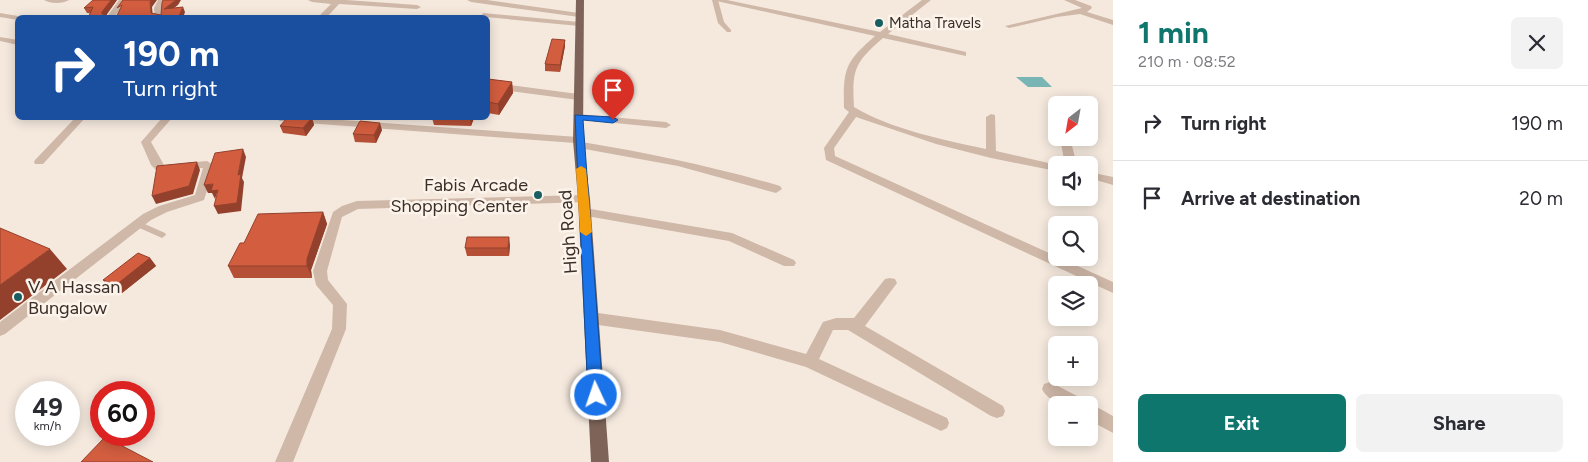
<!DOCTYPE html>
<html lang="en">
<head>
<meta charset="utf-8">
<style>
	:root { --surface:#fff; --page:#f2f2f3; --text:#2b2b33; --muted:#7c7c81; --line:#e1e1e2; --accent:#0f766e }
	body { margin:0; font-family:Figtree,sans-serif; background:var(--page); color:var(--text); height:100vh; display:flex; flex-direction:column; font-size:19px; white-space:nowrap }
	* { box-sizing:border-box; margin:0 }
	p { font-size:16px; color:var(--muted) }
	.icon { flex:none; width:28px; height:28px; fill:none; stroke:currentColor; stroke-width:2; stroke-linecap:round; stroke-linejoin:round }
	.map { position:relative; flex:1; overflow:hidden }
	.panel { display:flex; flex-direction:column; background:var(--surface); width:475px }
	.panel>* { flex:none }
	.top-card { position:absolute; left:15px; top:15px; width:475px; height:105px; border-radius:8px; box-shadow:0 2px 12px #0003; background:#1a4fa0; color:#fff; overflow:hidden }
	.needle { width:32px; rotate:211deg }
	.controls { position:absolute; left:1048px; top:96px; display:grid; gap:10px }
	.controls a { display:grid; place-items:center; width:50px; height:50px; border-radius:8px; background:var(--surface); box-shadow:0 2px 12px #0003; font-size:25px }
	.speed { position:absolute; left:15px; top:381px; display:flex; gap:10px; font-size:25px; font-weight:700; text-align:center }
	.speed>* { display:grid; place-content:center; width:65px; height:65px; border-radius:50%; background:var(--surface); box-shadow:0 2px 12px #0003; line-height:1 }
	.speed small { font-size:12px; font-weight:400 }
	.speed .limit { border:8px solid #d22; background:#fff; color:#111 }
	.pin { position:absolute; display:grid; place-items:center; width:42px; height:42px; color:#fff; margin:-51px -21px; border-radius:50% 50% 50% 0; rotate:-45deg; box-shadow:0 0 5px #0007 }
	.pin .icon { rotate:45deg }
	.me { position:absolute; width:55px; margin:-28px; rotate:357deg; stroke-linejoin:round; filter:drop-shadow(0 0 4px #0008) }
	.turn { display:flex; align-items:center; gap:18px; height:105px; padding:0 25px; font-size:22px }
	.turn .icon { width:65px; height:65px; stroke-width:2.5 }
	.turn b { display:block; font-size:35px; line-height:42px }
	.round { display:grid; place-items:center; flex:none; width:52px; height:52px; border-radius:8px; background:var(--page) }
	.head { display:flex; align-items:center; justify-content:space-between; height:85px; padding:0 25px }
	h1 { font-size:30px; font-weight:700; line-height:38px; color:var(--accent) }
	.cta { display:flex; gap:10px; margin-top:auto; padding:10px 25px }
	.cta a { flex:1; height:58px; border-radius:8px; background:var(--accent); color:#fff; font-size:20px; font-weight:700; line-height:58px; text-align:center }
	.cta a+a { background:var(--page); color:var(--text) }
	ul { padding:0; list-style:none }
	li { display:flex; align-items:center; gap:15px; height:75px; padding:0 25px; border-top:1px solid var(--line) }
	li div { flex:1 }
	li b { display:block; font-size:19px }
	li em { font-style:normal }
	main { display:flex; flex:1; min-height:0 }
	.map>svg:first-child { display:block }
	.water { fill:#79b5b5 }
	.lines { fill:none; stroke-linecap:round; stroke-linejoin:round }
	.service { fill:#cfb8a8; fill-rule:evenodd }
	.minor { fill:#cfb8a8; fill-rule:evenodd }
	.primary { fill:#7e6458; fill-rule:evenodd }
	.wall { fill:#b55036 }
	.shaded-wall { fill:#93412c }
	.building { fill:#d25d3f; stroke:#93412c }
	.route { fill:#1a73e8; stroke:#114b97 }
	.slow { fill:#f59e0b }
	.poi-dot { fill:#195f61; stroke:#fcf4eb; stroke-width:2 }
	.labels { text-anchor:middle; stroke-width:5; stroke-linejoin:round; paint-order:stroke }
	.far-poi-label { font-size:15px; fill:#3b2e29; stroke:#fcf4eb; text-anchor:start }
	.poi-label { font-size:18px; fill:#3b2e29; stroke:#fcf4eb; text-anchor:end }
	.street-label { font-size:18px; fill:#3b2e29; stroke:#fcf4eb }
</style>
</head>
<body>
<main>
<div class="map">
<svg width="1113" height="462" viewBox="0 0 1113 462">
	<rect width="100%" height="100%" fill="#f5e9de"/>
	<path class="water" d="M1016 77H1042L1052 87H1028Z"/>
	<g class="lines">
		<path class="service" d="M712 0H718L724 22 731 30V32H727L718 23Z
			M0 13 18 16 20 18H18V20L0 17Z
			M138 221 165 233 166 235 162 238 135 226 134 224 135 222Z"/>
		<path class="minor" d="M44 0H69C63 4 50 4 44 0Z
			M119 0H127L114 18H106Z
			M158 0H166L162 8 163 18H155L154 8Z
			M308 0H346L417 5 421 7 417 9 339 4 326 18H317L331 4 312 2Z
			M467 0H487L579 13 583 15 579 17 471 2Z
			M712 0H727L880 32 922 0H931L888 34 966 52V56L883 38C854 63 852 70 854 107 890 129 944 140 986 149V117L991 114 995 115 996 151 1057 165 1056 171 991 158 936 144 856 117 834 148 835 156 1113 282V293L826 160 824 148 849 112 844 108C843 69 845 62 875 36Z
			M1064 0H1075L1091 6 1092 8 1087 12 1113 20V25L1080 14 1057 17 1009 28 1005 26 1082 8Z
			M483 13 579 22 583 24 579 26 486 17 482 15Z
			M0 37 18 40V45L0 41Z
			M488 82 578 94 583 97 578 100 488 88Z
			M578 114 666 122 671 125 666 128 574 119V115Z
			M75 118H85L43 164H35L34 162 35 160Z
			M162 118H172L151 142 164 165 207 161 215 166 204 200 167 212 151 220 5 334 0 336V322L143 214 159 206 195 195 203 168 157 171 151 165 141 142Z
			M275 118H314L578 137 583 140 582 142C649 153 715 167 780 186L782 189 776 193 678 166 579 148 575 147V143L280 121Z
			M1060 138H1070L1077 165H1065Z
			M1089 172 1113 177V185L1089 178Z
			M584 195 588 196 590 199 588 202 358 209 342 217 327 271 328 280 347 304 346 329 293 462H275L332 329 333 305 316 285 313 271 333 212 342 206 357 201Z
			M585 208 732 233 794 260 796 263 794 266H784L729 241 581 215 579 212Z
			M890 278 895 279 897 283 865 326 1003 406 1005 411 1003 416 997 418 991 416 848 330H833L819 359 947 418 949 423 947 428 941 431 935 428 806 367 720 342 591 324 586 322 584 318 586 314 591 312 720 330 806 354 823 322 836 318H854L885 279Z
			M1050 382 1085 400 1087 404 1095 406 1113 416V433L1089 420V405C1073 405 1050 406 1042 389L1044 384Z"/>
		<path class="primary" d="M576 0H584L583 140 590 199 609 462H591L578 199 573 140Z"/>
	</g>
	<path class="wall" d="M117 0 106 15 87 13 84 8Z
		M565 46 560 72 545 71V64Z
		M488 79 512 82 513 93 499 115 488 113Z
		M312 118 314 125 306 136 283 133 280 126Z
		M432 118H474L471 126 434 125Z
		M382 130 376 143 355 142 353 134Z
		M323 212 327 224 311 270 312 278H234L228 266 244 243Z
		M510 245 509 256H467L465 248Z
		M150 258 156 266 122 293 109 288 103 280Z"/>
	<path class="shaded-wall" d="M111 0H117L105 17 107 15 109 18H103L102 12Z
		M151 0H157L152 7 153 18 151 13 150 2Z
		M176 0H181L178 5 166 14 164 9Z
		M183 7 185 12 183 18H178Z
		M565 40V46L560 72V65Z
		M512 82 513 93 499 115 498 104Z
		M312 118 314 125 306 136 303 128Z
		M470 118H474L471 126Z
		M380 123 382 130 376 143 374 135Z
		M243 149 246 157 242 178 244 182 241 211 218 214 214 206 238 175Z
		M197 162 200 170 193 194 156 204 152 196Z
		M213 184 218 190 215 199 212 193H208L204 185Z
		M323 212 327 224 311 270 312 278 307 266V259Z
		M509 237 510 245 509 256 508 248Z
		M50 249 67 269 0 320V285Z
		M150 258 156 266 122 293 116 285Z"/>
	<path class="building" d="M93 0H111L102 12V14L107 15 103 18H88L93 7 84 8Z
		M123 0H151L150 2 151 13 161 15 162 3 163 0H176L164 9 183 7 178 18H116L122 5 117 8Z
		M552 39 565 40 560 65 545 64Z
		M488 79 512 82 498 104 488 102Z
		M287 118H312L303 128 280 126Z
		M360 121 380 123 374 135 353 134Z
		M243 149 238 175 241 174 237 203 214 206 218 190 211 191 213 184 204 185 215 153Z
		M197 162 189 186 152 196 157 166Z
		M323 212 307 259V266H228L240 243H244L258 214Z
		M0 228 50 249 0 285Z
		M467 237H509L508 248H465Z
		M138 253 150 258 116 285 103 280Z
		M105 437 153 462H81Z"/>
	<path class="route" d="M575 115 613 117 618 120 613 123 583 120 603 395 601 400 596 401 590 400 588 395Z"/>
	<path class="slow" d="M581 166 586 169 592 232 586 236 580 232 576 169Z"/>
	<g class="poi-dot">
		<circle cx="879" cy="23" r="5"/>
		<circle cx="538" cy="195" r="5"/>
		<circle cx="18" cy="297" r="5"/>
	</g>
	<g class="labels">
		<g class="far-poi-label">
			<text x="889" y="28">Matha Travels</text>
		</g>
		<g class="poi-label">
			<text x="528" y="191">Fabis Arcade<tspan x="528" dy="21">Shopping Center</tspan></text>
			<text x="28" y="293" text-anchor="start">V A Hassan<tspan x="28" dy="21">Bungalow</tspan></text>
		</g>
		<g class="street-label">
			<text transform="translate(568 232) rotate(-94)" y="6">High Road</text>
		</g>
	</g>
</svg>
<div class="controls">
<a><svg class="needle" viewBox="-14 -14 28 28"><path d="M0-13l5 13h-10z" fill="#e53935"/><path d="M0 13l5-13h-10z" fill="#7c7c81"/></svg></a>
<a><svg class="icon" aria-label="sound" viewBox="0 0 24 24"><path d="M4 9h4l5-4v14l-5-4H4zM17 9q2 3 0 6"/></svg></a>
<a><svg class="icon" aria-label="search" viewBox="0 0 24 24"><circle cx="10" cy="10" r="6"/><path d="M15 15l6 6"/></svg></a>
<a><svg class="icon" aria-label="layers" viewBox="0 0 24 24"><path d="M12 4l9 5-9 5-9-5zM3 14l9 5 9-5"/></svg></a>
<a>+</a>
<a>−</a>
</div>
<div class="speed"><div>49<small>km/h</small></div><div class="limit">60</div></div>
<div class="pin" style="left:613px;top:120px;background:#d93025"><svg class="icon" aria-label="arrive" viewBox="0 0 24 24"><path d="M6 21V4h12l-3 4 3 4H6"/></svg></div>
<svg class="me" style="left:596px;top:395px" viewBox="-20 -20 40 40"><circle r="17" fill="#1a73e8" stroke="#fff" stroke-width="3"/><path d="M0-11L8 9 0 5-8 9z" fill="#fff"/></svg>
<div class="top-card">
<div class="turn"><svg class="icon" aria-label="right" viewBox="0 0 24 24"><path d="M7 20v-9h11M14 6l5 5-5 5"/></svg><div><b>190 m</b>Turn right</div></div>
</div>
</div>
<section class="panel">
<div class="head"><div><h1>1 min</h1><p>210 m · 08:52</p></div><a class="round"><svg class="icon" aria-label="close" viewBox="0 0 24 24"><path d="M6 6l12 12M18 6L6 18"/></svg></a></div>
<ul>
<li><svg class="icon" aria-label="right" viewBox="0 0 24 24"><path d="M7 20v-9h11M14 6l5 5-5 5"/></svg><div><b>Turn right</b></div><em>190 m</em></li>
<li><svg class="icon" aria-label="arrive" viewBox="0 0 24 24"><path d="M6 21V4h12l-3 4 3 4H6"/></svg><div><b>Arrive at destination</b></div><em>20 m</em></li>
</ul>
<div class="cta"><a>Exit</a><a>Share</a></div>
</section>
</main>
</body>
</html>
